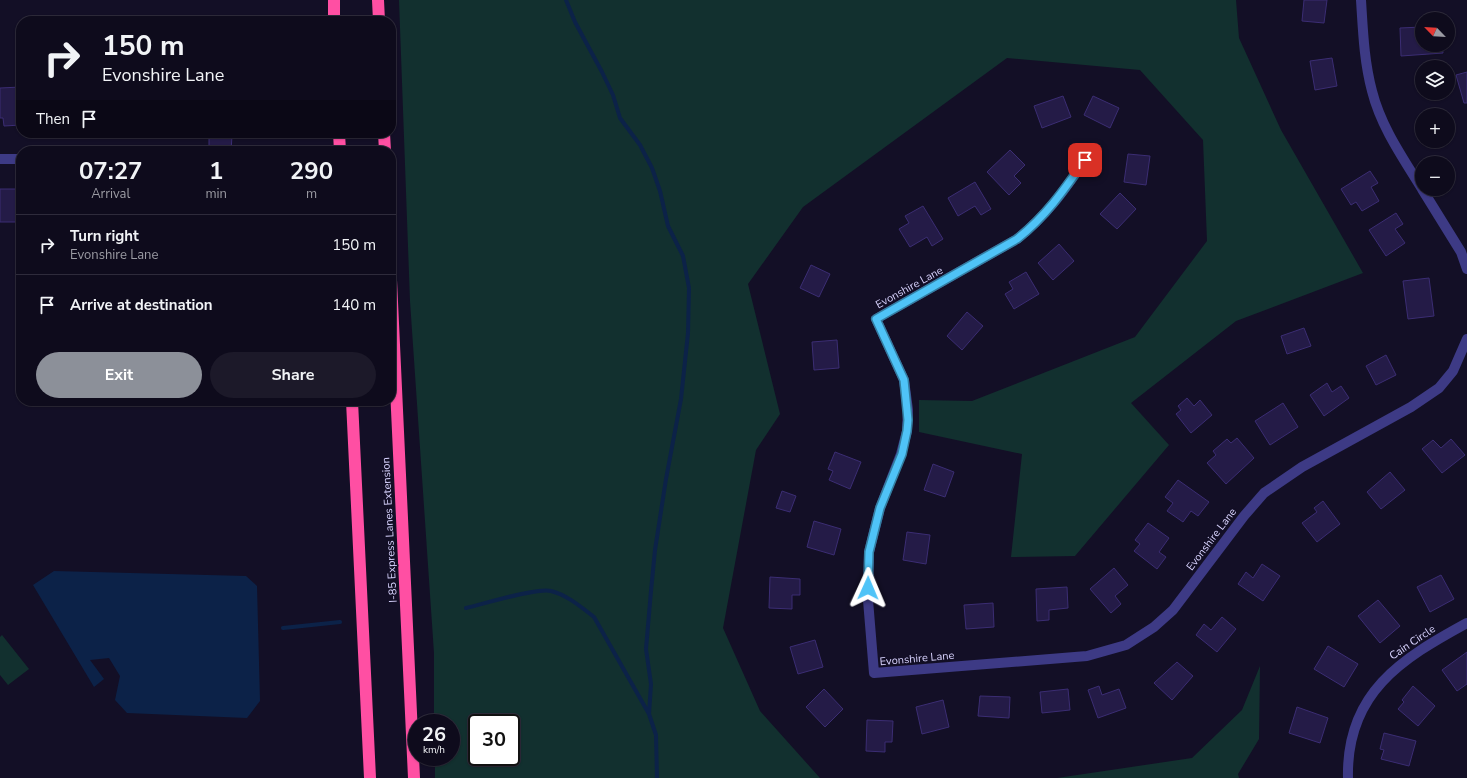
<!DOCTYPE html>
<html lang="en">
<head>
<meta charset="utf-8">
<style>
	:root { --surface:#0e0b1c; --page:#1c1929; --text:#f1f3f6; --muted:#9b9ba3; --line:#2e2b3b; --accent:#8c9099 }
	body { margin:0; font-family:"Nunito Sans",sans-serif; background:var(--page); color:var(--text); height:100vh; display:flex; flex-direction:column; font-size:15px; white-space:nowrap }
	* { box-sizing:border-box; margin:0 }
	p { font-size:13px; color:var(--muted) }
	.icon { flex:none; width:22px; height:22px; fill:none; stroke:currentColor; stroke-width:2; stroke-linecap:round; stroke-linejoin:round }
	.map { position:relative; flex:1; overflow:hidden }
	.drawer { position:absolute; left:16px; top:146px; width:380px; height:260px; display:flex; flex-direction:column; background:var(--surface); border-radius:16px; box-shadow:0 1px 3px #0004,0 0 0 1px var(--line) }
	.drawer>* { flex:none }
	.banner { position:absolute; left:16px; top:16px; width:380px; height:122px; border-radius:16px; box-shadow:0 1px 3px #0004,0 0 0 1px var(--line); background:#0e0b1c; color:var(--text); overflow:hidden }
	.needle { width:26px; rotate:295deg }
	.fabs { position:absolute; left:1415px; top:12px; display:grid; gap:8px }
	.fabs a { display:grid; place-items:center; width:40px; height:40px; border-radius:50%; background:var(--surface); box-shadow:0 1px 3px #0004,0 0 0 1px var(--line); font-size:20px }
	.speed { position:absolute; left:408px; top:714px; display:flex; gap:8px; font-size:20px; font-weight:700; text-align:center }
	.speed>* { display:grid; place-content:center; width:52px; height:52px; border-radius:50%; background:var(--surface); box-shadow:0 1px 3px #0004,0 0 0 1px var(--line); line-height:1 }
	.speed small { font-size:10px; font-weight:400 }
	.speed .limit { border:2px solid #111; border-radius:6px; background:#fff; color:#111 }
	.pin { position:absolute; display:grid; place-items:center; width:34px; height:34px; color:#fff; margin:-17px; border-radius:8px; box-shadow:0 2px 6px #0006 }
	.me { position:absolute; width:44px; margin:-22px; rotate:1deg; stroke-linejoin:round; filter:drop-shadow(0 0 3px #0008) }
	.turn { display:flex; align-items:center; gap:14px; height:84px; padding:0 20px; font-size:18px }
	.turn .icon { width:52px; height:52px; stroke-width:2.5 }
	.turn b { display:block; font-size:28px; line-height:34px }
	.then { display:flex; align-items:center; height:38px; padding:0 20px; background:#0003; gap:8px; font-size:15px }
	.eta { display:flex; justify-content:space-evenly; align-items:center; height:68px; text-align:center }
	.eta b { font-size:24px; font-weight:700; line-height:28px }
	.action { display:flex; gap:8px; margin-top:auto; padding:8px 20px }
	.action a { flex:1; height:46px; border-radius:24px; background:var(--accent); color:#fff; font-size:16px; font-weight:700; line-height:46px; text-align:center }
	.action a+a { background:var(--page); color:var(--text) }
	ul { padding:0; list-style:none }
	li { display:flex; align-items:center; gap:12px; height:60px; padding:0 20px; border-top:1px solid var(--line) }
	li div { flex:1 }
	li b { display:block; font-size:15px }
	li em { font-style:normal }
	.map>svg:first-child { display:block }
	.green { fill:#12302f; fill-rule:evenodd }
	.water { fill:#0c2248 }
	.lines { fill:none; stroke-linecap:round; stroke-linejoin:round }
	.stream { stroke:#0c2248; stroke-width:4 }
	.building { fill:#241b47; stroke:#3b2d73 }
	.minor { stroke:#3d3a85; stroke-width:10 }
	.highway { stroke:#ff4fa3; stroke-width:12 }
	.route-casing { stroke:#337fa1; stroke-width:10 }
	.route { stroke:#4fc3f7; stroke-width:7 }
	.labels { text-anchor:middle; stroke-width:3; stroke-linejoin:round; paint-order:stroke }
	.street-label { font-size:11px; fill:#d9d4ff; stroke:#130f26 }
</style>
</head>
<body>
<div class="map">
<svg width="1467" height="778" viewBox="0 0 1467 778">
	<rect width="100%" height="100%" fill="#130f26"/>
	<path class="green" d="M399 0H1236L1239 38 1281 130 1363 273 1236 321 1131 403 1169 445 1075 556 1011 557 1022 454 919 432V400L972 401 1135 337 1207 241 1203 140 1140 70 1007 58 803 207 748 284 780 414 756 450 723 628 760 711 820 778H435V757H451V723H434V653L410 301ZM477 723H511V757H477Z
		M2 635 29 669 8 685 0 675V637Z
		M1260 666 1259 739 1238 774 1239 778H1057L1192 758 1242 710Z"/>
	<path class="water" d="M54 571 246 576 257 586 260 701 247 718 127 713 115 700 120 676 109 658 90 660 104 679 94 687 33 585Z"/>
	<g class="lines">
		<path class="stream" d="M566 0 575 22 602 72 613 95 620 118 640 145 652 168 660 191 668 226 683 256 689 288 688 333 681 399 666 479 655 550 651 591 646 649 651 684 649 714
			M466 608C483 604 538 587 551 591 567 595 581 607 594 617L649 714 656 735 657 778
			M283 628 340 622"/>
	</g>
	<path class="building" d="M1304 0H1327L1324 23 1302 21Z
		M1422 27V45H1442L1443 53 1401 56 1400 28Z
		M1332 58 1337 86 1315 90 1310 61Z
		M1467 72V103H1464L1456 75Z
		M21 87V125L4 126 3 118H0V88Z
		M1063 96 1071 117 1042 128 1034 106Z
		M1093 96 1119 108 1110 128 1084 115Z
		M209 136H232L231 151H209Z
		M1010 150 1025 165 1014 176 1021 183 1009 195 987 172Z
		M1128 154 1150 156 1146 185 1124 182Z
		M1370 171 1378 183 1371 187 1379 201 1362 211 1356 202 1351 205 1341 189Z
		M975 182 991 209 981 215 975 206 958 216 948 198Z
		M0 189H17V222H0Z
		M1120 193 1136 209 1117 229 1100 214Z
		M923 206 943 239 932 246 927 237 910 247 899 229 909 223 905 216Z
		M1396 213 1403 224 1395 229 1405 243 1386 256 1369 230Z
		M1059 244 1074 261 1053 280 1038 263Z
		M811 265 830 274 819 297 800 288Z
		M1026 272 1039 294 1014 309 1005 294 1013 289 1009 282Z
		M1429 278 1434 316 1408 319 1403 281Z
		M967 312 983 326 962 350 947 336Z
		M1304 328 1311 346 1287 354 1281 336Z
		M837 340 839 368 814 370 812 342Z
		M1386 355 1396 375 1376 385 1366 366Z
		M1327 383 1332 392 1341 386 1349 398 1324 416 1310 395Z
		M1187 398 1194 406 1200 400 1212 415 1191 433 1176 414 1181 410 1178 406Z
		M1283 403 1298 427 1270 445 1255 421Z
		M1237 438 1254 458 1226 484 1207 463 1216 455 1213 451 1227 439 1231 443Z
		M1451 439 1465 455 1442 473 1422 449 1433 440 1441 448Z
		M835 452 861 462 850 489 829 480 833 471 828 469Z
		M933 464 954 472 945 497 924 490Z
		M1390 472 1405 490 1381 509 1367 492Z
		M1178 480 1209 502 1198 516 1191 511 1183 522 1167 511 1173 503 1165 497Z
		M782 491 796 496 790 512 776 508Z
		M1323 501 1340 524 1317 542 1302 523 1317 512 1314 508Z
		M814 521 841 529 834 555 807 547Z
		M1148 523 1169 538 1159 552 1166 557 1157 569 1134 551 1140 544 1135 540Z
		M907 532 930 535 926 564 903 560Z
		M1262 564 1280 576 1263 601 1238 584 1246 572 1253 578Z
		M1114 568 1128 585 1115 596 1121 604 1111 613 1090 589Z
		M1441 575 1454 599 1430 612 1417 587Z
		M770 577 800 579V595H792V609L769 608Z
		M1067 587 1068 608 1049 610V620L1037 621 1036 589Z
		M1378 600 1400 626 1380 643 1358 616Z
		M993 603 994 627 966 629 964 605Z
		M1222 617 1236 629 1217 652 1196 635 1204 624 1211 630Z
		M815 640 823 667 798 674 790 647Z
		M1328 646 1358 664 1344 687 1314 669Z
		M1467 652V684L1457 691 1442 670Z
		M1177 662 1193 676 1172 700 1154 683Z
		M1099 686 1102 695 1119 689 1126 708 1098 718 1088 690Z
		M1413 686 1435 706 1418 726 1398 709 1404 702 1402 700Z
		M824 689 843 709 825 727 806 707Z
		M1068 689 1070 710 1042 713 1040 692Z
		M980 696 1010 697 1009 718 978 716Z
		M943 700 949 727 922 734 916 707Z
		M1297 707 1328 718 1320 743 1289 733Z
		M867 720 893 721 892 742H885V752L866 751Z
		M1384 733 1416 741 1409 766 1381 759 1384 750 1380 749Z"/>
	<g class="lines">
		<path class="minor" d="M1361 0C1363 31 1364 61 1372 91 1381 127 1403 158 1422 189
			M0 159H21
			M1085 160C1064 191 1047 215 1017 239L876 319 904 380 908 410 907 431 901 454 880 508 869 552 868 600 874 673 1087 656 1126 645 1154 627 1173 610 1244 516 1264 493 1302 467 1411 407 1439 388 1453 371 1467 339
			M1422 189 1461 252 1467 269
			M1348 778C1346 693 1401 659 1467 623"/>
		<path class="highway" d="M334 0V21
			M378 0 379 21
			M339 133 340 151
			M384 133 385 151
			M391 280 414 778
			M352 401 370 778"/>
	</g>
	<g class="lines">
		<g class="route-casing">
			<path id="route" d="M868 588 869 552 880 508 902 454 907 431 908 420 904 380 876 319 1017 239C1046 216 1064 190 1085 160"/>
		</g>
		<use href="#route" class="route"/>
	</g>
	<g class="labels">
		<g class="street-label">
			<text transform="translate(909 287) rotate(-29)" y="4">Evonshire Lane</text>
			<text transform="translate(389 530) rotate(-93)" y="4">I-85 Express Lanes Extension</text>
			<text transform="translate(1211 539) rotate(-53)" y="4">Evonshire Lane</text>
			<text transform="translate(1412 642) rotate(-34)" y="4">Cain Circle</text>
			<text transform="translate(917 658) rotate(-5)" y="4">Evonshire Lane</text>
		</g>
	</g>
</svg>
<div class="fabs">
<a><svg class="needle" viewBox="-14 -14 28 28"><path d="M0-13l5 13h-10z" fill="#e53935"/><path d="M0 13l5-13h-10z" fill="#9b9ba3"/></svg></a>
<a><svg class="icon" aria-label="layers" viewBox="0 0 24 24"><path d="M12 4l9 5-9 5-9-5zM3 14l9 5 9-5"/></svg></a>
<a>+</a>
<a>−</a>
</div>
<div class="speed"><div>26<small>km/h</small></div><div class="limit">30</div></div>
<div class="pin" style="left:1085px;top:160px;background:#d93025"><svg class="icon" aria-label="arrive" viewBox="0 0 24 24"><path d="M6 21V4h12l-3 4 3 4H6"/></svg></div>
<svg class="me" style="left:868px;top:588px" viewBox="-20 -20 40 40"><path d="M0-17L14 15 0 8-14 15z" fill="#4fc3f7" stroke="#fff" stroke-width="4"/></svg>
<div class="banner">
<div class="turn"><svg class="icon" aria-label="right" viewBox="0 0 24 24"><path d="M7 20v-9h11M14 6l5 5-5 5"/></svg><div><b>150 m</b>Evonshire Lane</div></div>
<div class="then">Then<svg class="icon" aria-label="arrive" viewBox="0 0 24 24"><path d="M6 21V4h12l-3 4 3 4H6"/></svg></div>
</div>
<section class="drawer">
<div class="eta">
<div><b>07:27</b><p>Arrival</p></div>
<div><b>1</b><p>min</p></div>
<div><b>290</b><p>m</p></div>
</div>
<ul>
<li><svg class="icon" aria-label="right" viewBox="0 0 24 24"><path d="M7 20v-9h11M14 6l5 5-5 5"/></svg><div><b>Turn right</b><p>Evonshire Lane</p></div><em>150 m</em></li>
<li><svg class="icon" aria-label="arrive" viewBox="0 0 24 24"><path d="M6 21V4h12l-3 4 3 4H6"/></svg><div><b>Arrive at destination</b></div><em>140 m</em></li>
</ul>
<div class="action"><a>Exit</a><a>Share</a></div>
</section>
</div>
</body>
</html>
